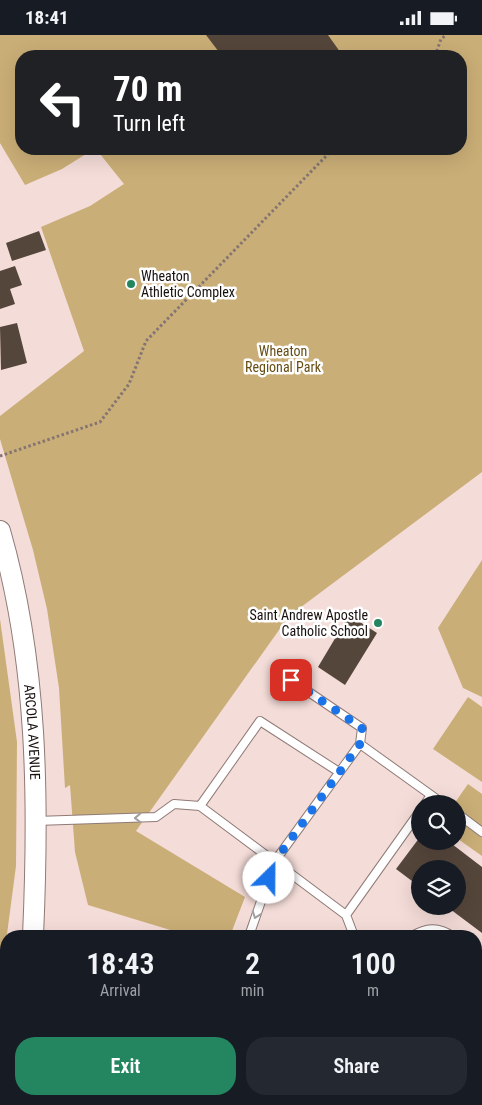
<!DOCTYPE html>
<html lang="en">
<head>
<meta charset="utf-8">
<style>
	:root { --surface:#171b24; --page:#242831; --text:#f1f3f6; --muted:#9ea1a6; --accent:#238660 }
	body { margin:0; font-family:"Roboto Condensed",sans-serif; background:var(--page); color:var(--text); height:100vh; display:flex; flex-direction:column; font-size:19px; white-space:nowrap }
	* { box-sizing:border-box; margin:0 }
	p { font-size:16px; color:var(--muted) }
	.icon { flex:none; width:28px; height:28px; fill:none; stroke:currentColor; stroke-width:2; stroke-linecap:round; stroke-linejoin:round }
	.map { position:relative; flex:1; overflow:hidden }
	.drawer { position:absolute; left:0px; top:895px; width:482px; height:175px; display:flex; flex-direction:column; background:var(--surface); border-radius:20px 20px 0 0; box-shadow:0 5px 20px #0002 }
	.drawer>* { flex:none }
	.banner { position:absolute; left:15px; top:15px; width:452px; height:105px; border-radius:20px; box-shadow:0 5px 20px #0002; background:#202124; color:#fff; overflow:hidden }
	.buttons { position:absolute; left:411px; top:760px; display:grid; gap:10px }
	.buttons a { display:grid; place-items:center; width:55px; height:55px; border-radius:50%; background:var(--surface); box-shadow:0 5px 20px #0002; font-size:25px }
	.pin { position:absolute; display:grid; place-items:center; width:42px; height:42px; color:#fff; margin:-21px; border-radius:10px; box-shadow:0 2px 8px #0006 }
	.me { position:absolute; width:55px; margin:-28px; rotate:23deg; stroke-linejoin:round; filter:drop-shadow(0 0 4px #0008) }
	.turn { display:flex; align-items:center; gap:18px; height:105px; padding:0 15px; font-size:22px }
	.turn .icon { width:65px; height:65px; stroke-width:2.5 }
	.turn b { display:block; font-size:35px; line-height:42px }
	.eta { display:flex; justify-content:space-evenly; align-items:center; height:85px; text-align:center }
	.eta b { font-size:30px; font-weight:600; line-height:35px }
	.cta { display:flex; gap:10px; margin-top:auto; padding:10px 15px }
	.cta a { flex:1; height:58px; border-radius:20px; background:var(--accent); color:#fff; font-size:20px; font-weight:600; line-height:58px; text-align:center }
	.cta a+a { background:var(--page); color:var(--text) }
	.status { display:flex; justify-content:space-between; align-items:center; height:35px; padding:0 25px; background:var(--surface); direction:ltr }
	.status svg { height:14px; fill:currentColor }
	.map>svg:first-child { display:block }
	.green { fill:#caae77 }
	.building { fill:#55463b }
	.lines { fill:none; stroke-linecap:round; stroke-linejoin:round }
	.service-casing { stroke:#8f7a76; stroke-width:10 }
	.tertiary-casing { stroke:#8f7a76; stroke-width:22 }
	.path { stroke:#847572; stroke-width:3; stroke-dasharray:2.5 2.5; stroke-linecap:butt }
	.service { stroke:#fff; stroke-width:8 }
	.tertiary { stroke:#fff; stroke-width:20 }
	.oneway { stroke:#a29f9f }
	.route { stroke:#1a73e8; stroke-width:9; stroke-dasharray:0 16.2 }
	.poi-dot { fill:#238660; stroke:#fff; stroke-width:2 }
	.labels { text-anchor:middle; stroke-width:5; stroke-linejoin:round; paint-order:stroke }
	.poi-label { font-size:14px; fill:#17100e; stroke:#fff; text-anchor:start }
	.park-label { font-size:14px; fill:#664d13; stroke:#fff }
	.street-label { font-size:14px; fill:#17100e; stroke:#fff }
</style>
</head>
<body>
<div class="status"><b>18:41</b><svg viewBox="0 0 49 12"><path d="M0 12V9h3v3zM5 12V6h3v6zM10 12V3h3v9zM15 12V0h3v12zM26 1h20v11H26zM47 4h2v5h-2z"/></svg></div>
<div class="map">
<svg width="482" height="1070" viewBox="0 0 482 1070">
	<rect width="100%" height="100%" fill="#f4dcd8"/>
	<path class="green" d="M0 0H482V437L289 581 136 796 245 862 230 901H190L88 870 75 817 70 750 65 753 59 653 47 574 33 515 0 404V381L84 316 41 192 90 171 124 149 96 114H461V21H21V114H94L62 134 25 150 0 108Z
		M482 525V662L463 653 438 593Z
		M0 584 17 707 16 831 0 952Z
		M468 662 482 672V747L433 714Z
		M468 749 482 759V821L458 804V769H454Z"/>
	<path class="building" d="M206 0H328L343 21H222Z
		M39 196 46 215 12 226 6 208Z
		M15 231 22 250 10 254 15 269 0 274V236Z
		M17 288 27 328 1 335 0 292Z
		M349 580 377 598 345 650 318 632Z
		M420 802V806H448L482 832V898L446 871H458V834H420V852L396 834Z
		M476 950 482 954V1010L476 1006Z
		M323 1064H331L340 1070H319Z"/>
	<g class="lines">
		<g class="service-casing">
			<path id="service" d="M360 709 431 760 425 769
				M431 760 443 769
				M200 771 260 686 339 737
				M458 779 482 797
				M36 786 156 782 174 769 200 771 346 880 354 901
				M346 880 420 776
				M249 901 275 826 360 709 362 693 291 645
				M412 901C426 893 438 891 452 901"/>
		</g>
		<g class="tertiary-casing">
			<g id="tertiary">
				<path id="s1" d="M0 496C38 627 39 766 33 901"/>
				<path d="M0 1052 6 1032"/>
				<path d="M429 1064 439 1070"/>
				<path d="M1 1070 7 1064"/>
			</g>
		</g>
		<path class="path" d="M435 21 441 4 446 0
			M0 421 100 387 129 349 146 306 333 114"/>
		<use href="#service" class="service"/>
		<use href="#tertiary" class="tertiary"/>
	</g>
	<defs><path id="oneway-chevron" d="M-2-3.5L2.5 0L-2 3.5" fill="none" stroke-width="1.6" stroke-linecap="round" stroke-linejoin="round" transform="scale(1.25)"/></defs>
	<g class="oneway">
		<use href="#oneway-chevron" transform="translate(138 783) rotate(178)"/>
		<use href="#oneway-chevron" transform="translate(256 880) rotate(110)"/>
	</g>
	<g class="lines">
		<path class="route" d="M269 843 275 826 360 709 362 693 291 645"/>
	</g>
	<g class="poi-dot">
		<circle cx="131" cy="249" r="5"/>
		<circle cx="378" cy="588" r="5"/>
	</g>
	<g class="labels">
		<g class="poi-label">
			<text x="141" y="246">Wheaton<tspan x="141" dy="16">Athletic Complex</tspan></text>
			<text x="368" y="585" text-anchor="end">Saint Andrew Apostle<tspan x="368" dy="16">Catholic School</tspan></text>
		</g>
		<g class="park-label">
			<text x="283" y="321">Wheaton<tspan x="283" dy="16">Regional Park</tspan></text>
		</g>
		<g class="street-label">
			<text dy="5" stroke="none"><textPath href="#s1" startOffset="204">ARCOLA AVENUE</textPath></text>
		</g>
	</g>
</svg>
<div class="buttons">
<a><svg class="icon" aria-label="search" viewBox="0 0 24 24"><circle cx="10" cy="10" r="6"/><path d="M15 15l6 6"/></svg></a>
<a><svg class="icon" aria-label="layers" viewBox="0 0 24 24"><path d="M12 4l9 5-9 5-9-5zM3 14l9 5 9-5"/></svg></a>
</div>
<div class="pin" style="left:291px;top:645px;background:#d93025"><svg class="icon" aria-label="arrive" viewBox="0 0 24 24"><path d="M6 21V4h12l-3 4 3 4H6"/></svg></div>
<svg class="me" style="left:269px;top:843px" viewBox="-20 -20 40 40"><circle r="19" fill="#fff"/><path d="M0-13L10 11 0 6-10 11z" fill="#1a73e8"/></svg>
<div class="banner">
<div class="turn"><svg class="icon" aria-label="left" viewBox="0 0 24 24"><path d="M17 20v-9H6M10 6l-5 5 5 5"/></svg><div><b>70 m</b>Turn left</div></div>
</div>
<section class="drawer">
<div class="eta">
<div><b>18:43</b><p>Arrival</p></div>
<div><b>2</b><p>min</p></div>
<div><b>100</b><p>m</p></div>
</div>
<div class="cta"><a>Exit</a><a>Share</a></div>
</section>
</div>
</body>
</html>
